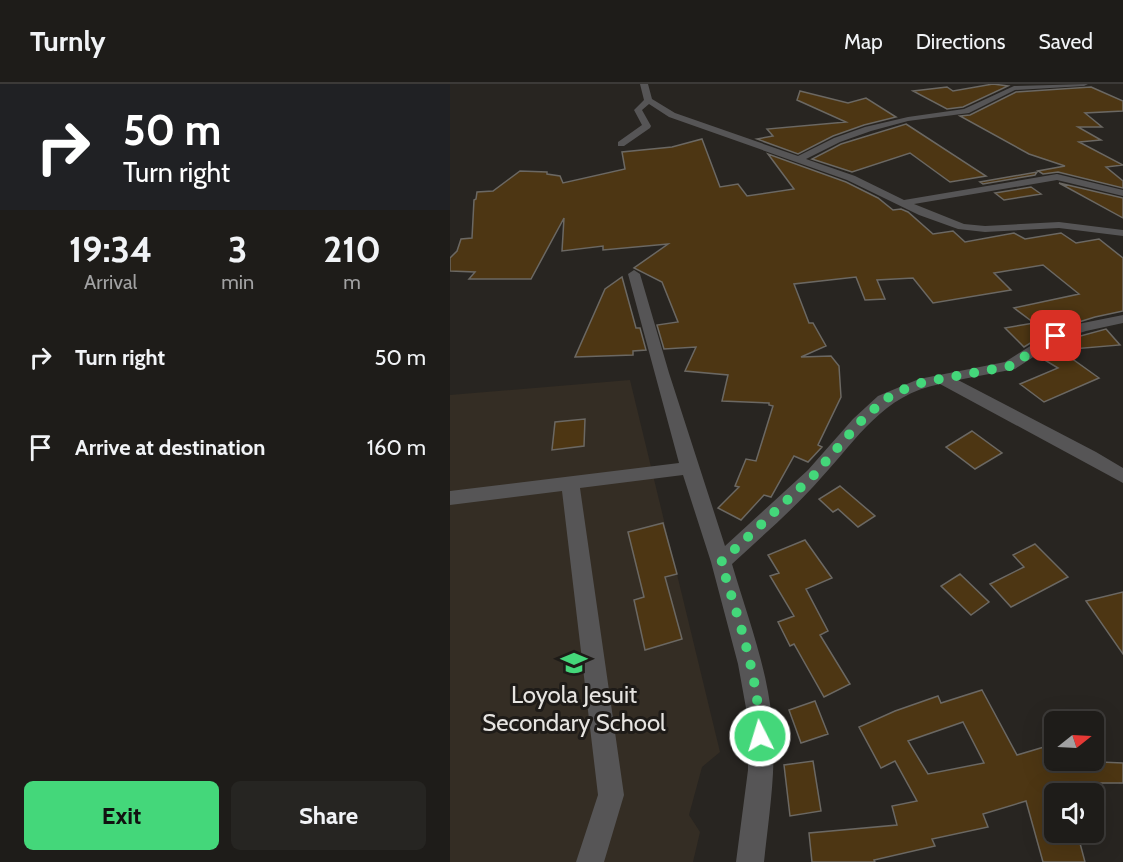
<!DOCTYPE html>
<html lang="en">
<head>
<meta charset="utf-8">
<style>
	:root { --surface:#1e1c19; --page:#262522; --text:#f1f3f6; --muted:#a1a1a2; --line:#3c3a38; --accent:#44d77a }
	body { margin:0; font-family:Cabin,sans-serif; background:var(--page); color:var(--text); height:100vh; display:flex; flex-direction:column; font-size:22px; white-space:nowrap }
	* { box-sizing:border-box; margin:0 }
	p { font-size:20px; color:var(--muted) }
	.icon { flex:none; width:33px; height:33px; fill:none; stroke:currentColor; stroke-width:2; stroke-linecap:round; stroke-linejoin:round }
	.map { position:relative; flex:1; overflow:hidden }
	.side { display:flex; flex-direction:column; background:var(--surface); width:450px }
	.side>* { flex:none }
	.hud { background:#202124; color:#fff; overflow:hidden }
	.needle { width:39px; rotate:72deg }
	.fabs { position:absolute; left:594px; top:627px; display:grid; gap:12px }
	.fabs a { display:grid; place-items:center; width:60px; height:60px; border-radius:9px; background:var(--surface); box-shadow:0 6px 24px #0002,0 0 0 2px var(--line); font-size:30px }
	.pin { position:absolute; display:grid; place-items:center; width:51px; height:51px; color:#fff; margin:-26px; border-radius:12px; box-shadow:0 3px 9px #0006 }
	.me { position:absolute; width:66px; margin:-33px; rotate:355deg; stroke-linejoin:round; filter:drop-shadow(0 0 4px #0008) }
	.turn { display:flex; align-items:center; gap:21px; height:126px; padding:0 24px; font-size:27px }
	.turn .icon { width:78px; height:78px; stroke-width:2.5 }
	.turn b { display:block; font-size:42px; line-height:51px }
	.eta { display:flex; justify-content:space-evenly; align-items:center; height:102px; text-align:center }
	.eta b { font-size:36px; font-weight:700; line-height:42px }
	.cta { display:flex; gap:12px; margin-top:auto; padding:12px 24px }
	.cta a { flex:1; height:69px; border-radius:9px; background:var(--accent); color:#111; font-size:24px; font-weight:700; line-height:69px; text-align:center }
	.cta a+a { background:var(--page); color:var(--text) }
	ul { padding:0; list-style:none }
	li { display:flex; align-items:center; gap:18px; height:90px; padding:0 24px }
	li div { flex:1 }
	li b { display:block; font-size:22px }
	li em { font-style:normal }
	header { display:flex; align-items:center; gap:36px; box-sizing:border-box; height:84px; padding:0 30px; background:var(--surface); border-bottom:2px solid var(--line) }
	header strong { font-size:28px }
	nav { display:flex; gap:33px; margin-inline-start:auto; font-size:21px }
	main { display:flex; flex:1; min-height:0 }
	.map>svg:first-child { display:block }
	.built { fill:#342d24 }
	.building { fill:#4d3613; stroke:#6b6863; stroke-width:1.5; fill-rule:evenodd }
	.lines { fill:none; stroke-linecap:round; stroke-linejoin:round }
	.street { fill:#565556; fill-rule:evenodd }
	.route { stroke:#44d77a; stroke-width:10; stroke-dasharray:0 18 }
	.labels { text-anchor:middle; stroke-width:6; stroke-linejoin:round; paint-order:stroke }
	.near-poi-label { font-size:24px; fill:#e6e4e1; stroke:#1e1b18 }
</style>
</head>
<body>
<header>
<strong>Turnly</strong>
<nav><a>Map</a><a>Directions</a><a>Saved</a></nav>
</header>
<main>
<section class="side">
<div class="hud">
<div class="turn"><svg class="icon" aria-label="right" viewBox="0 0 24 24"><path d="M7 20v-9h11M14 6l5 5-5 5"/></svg><div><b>50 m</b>Turn right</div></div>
</div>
<div class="eta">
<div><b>19:34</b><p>Arrival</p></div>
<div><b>3</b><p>min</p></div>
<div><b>210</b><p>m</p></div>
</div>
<ul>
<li><svg class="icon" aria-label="right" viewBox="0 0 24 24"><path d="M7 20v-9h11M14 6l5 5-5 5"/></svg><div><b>Turn right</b></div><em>50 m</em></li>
<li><svg class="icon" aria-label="arrive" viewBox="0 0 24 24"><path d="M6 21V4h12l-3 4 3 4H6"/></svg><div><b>Arrive at destination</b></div><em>160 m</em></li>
</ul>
<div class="cta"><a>Exit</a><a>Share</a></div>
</section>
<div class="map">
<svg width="673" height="778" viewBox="0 0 673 778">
	<rect width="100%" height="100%" fill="#282521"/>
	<path class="built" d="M180 296 270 668 252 683 239 731 250 748 243 778H0V311Z"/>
	<path class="building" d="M543 0 558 2 513 23 497 25 463 7 497 3 503 7Z
		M641 3 673 17V27L635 29 652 43H628L651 56 629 58 673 81 656 83 673 97V104L608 88 593 90 588 87 615 82 579 70 510 32 520 31 566 8Z
		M350 7 398 19 416 14 446 33 414 41 383 52 348 70 307 55 323 52 317 45 396 38 347 16Z
		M456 40 536 92 500 98 460 69 402 88 362 75 391 60Z
		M252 55 270 103 288 100 297 112 344 105 318 70 396 98 428 114 443 126 451 125 458 128 483 150 503 147 515 158 564 149 575 155 611 149 626 159 649 155 673 174V227L645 233 600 247 574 263 555 244 584 239 564 224 629 210 593 181 544 189 561 206 483 219 463 194 427 196 435 215 415 216 406 193 344 200 359 239H363L376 262 351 273 381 272 389 282 391 313 368 361 372 363 358 378 344 372 321 413 314 411 291 436 268 424 289 403 285 402 296 375 306 377 323 322 319 321V319L272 317 278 291 235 287 246 263 214 265 207 241 228 238 212 198 184 184 218 160 153 166V162L112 167 114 134 81 195H19L25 188 0 187V174L7 167 11 155 22 154 24 116 26 115 27 108 43 107 70 87 97 88V90L110 92 113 99 175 85 172 68 222 63Z
		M587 88 585 91 533 100 530 98Z
		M609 99 673 114V134Z
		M581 103 591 110 554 116 545 109Z
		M172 193 186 244H190L196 266 183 267V271L125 273 155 205Z
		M656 245 670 261 610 266 649 294 594 318 570 300 608 284 588 272 612 257Z
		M135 335 134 362 102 366 105 338Z
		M522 347 552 369 525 385 496 363Z
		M390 402 425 432 408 443 388 425 383 428 369 415Z
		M213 439 227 490 215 493 232 555 195 566 184 516 194 513 178 448Z
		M355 456 382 494 356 505 378 547 370 551 400 600 374 613 344 560 340 562 328 538 344 532 320 492 329 489 318 471Z
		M585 460 618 493 561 523 540 500 574 483 563 471Z
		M510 490 539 518 521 531 491 502Z
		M673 508V570L636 517Z
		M532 606 567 671 604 660V676L673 679V699H637L604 709V748H627L635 778H593L576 717 533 730 538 743 482 755 485 762 424 776 425 778H362L359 749 447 741 442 722 467 717 445 677 431 684 409 643 445 627 488 612 491 619ZM513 638 534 679 478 690 458 657Z
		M365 617 378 650 351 659 339 626Z
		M363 677 371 727 340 732 334 681Z"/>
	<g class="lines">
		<path class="street" d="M190 0H198L202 15 225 29 348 72 384 54 415 43 458 33 514 25 564 2 638 0 634 2 565 6 519 29 458 37 421 47 390 58 356 75 405 92 454 116 607 90 673 106V112L607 96 464 120 514 140 535 142 609 138 673 146V152L609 144 535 148 508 145 469 131 397 96 219 33 199 20 192 26 201 42 200 44 174 62H168V58L192 41 184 26 194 16Z
			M184 186 190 190 219 289 275 462 358 386 403 335 428 312 469 295 555 278 601 249 628 240 673 231V239L636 247 611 255 565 285 508 296 646 368 673 384V399L490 300C433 311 408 354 371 394 344 425 312 452 282 480 297 531 317 583 322 636 327 683 319 731 314 778H286L298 686V635L288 580 261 478 233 391 130 404 174 711 154 778H126L148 711 112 407 0 421V407L229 379 178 190Z"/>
	</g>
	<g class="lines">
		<path class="route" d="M310 652C309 593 288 534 271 478L364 391 409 339 434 316 452 306 474 298 560 282 606 252"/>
	</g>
	<defs>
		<g id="school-bare" transform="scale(2.07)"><path d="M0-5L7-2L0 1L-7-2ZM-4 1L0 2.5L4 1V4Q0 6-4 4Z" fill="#44d77a" stroke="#1e1b18" stroke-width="2.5" paint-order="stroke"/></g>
	</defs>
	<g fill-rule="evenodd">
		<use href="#school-bare" x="124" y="579"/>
	</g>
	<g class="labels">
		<g class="near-poi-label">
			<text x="124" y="619">Loyola Jesuit<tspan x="124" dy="28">Secondary School</tspan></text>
		</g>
	</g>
</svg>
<div class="fabs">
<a><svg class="needle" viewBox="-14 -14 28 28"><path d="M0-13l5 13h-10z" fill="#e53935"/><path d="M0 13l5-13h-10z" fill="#a1a1a2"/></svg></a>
<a><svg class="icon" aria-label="sound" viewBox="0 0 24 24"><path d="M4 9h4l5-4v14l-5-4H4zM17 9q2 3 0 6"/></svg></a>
</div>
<div class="pin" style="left:606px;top:252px;background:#d93025"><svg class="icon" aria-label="arrive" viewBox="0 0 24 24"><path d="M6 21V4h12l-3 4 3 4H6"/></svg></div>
<svg class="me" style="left:310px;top:652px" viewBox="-20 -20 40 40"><circle r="17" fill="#44d77a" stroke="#fff" stroke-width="3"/><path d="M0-11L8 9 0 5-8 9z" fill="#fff"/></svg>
</div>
</main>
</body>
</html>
